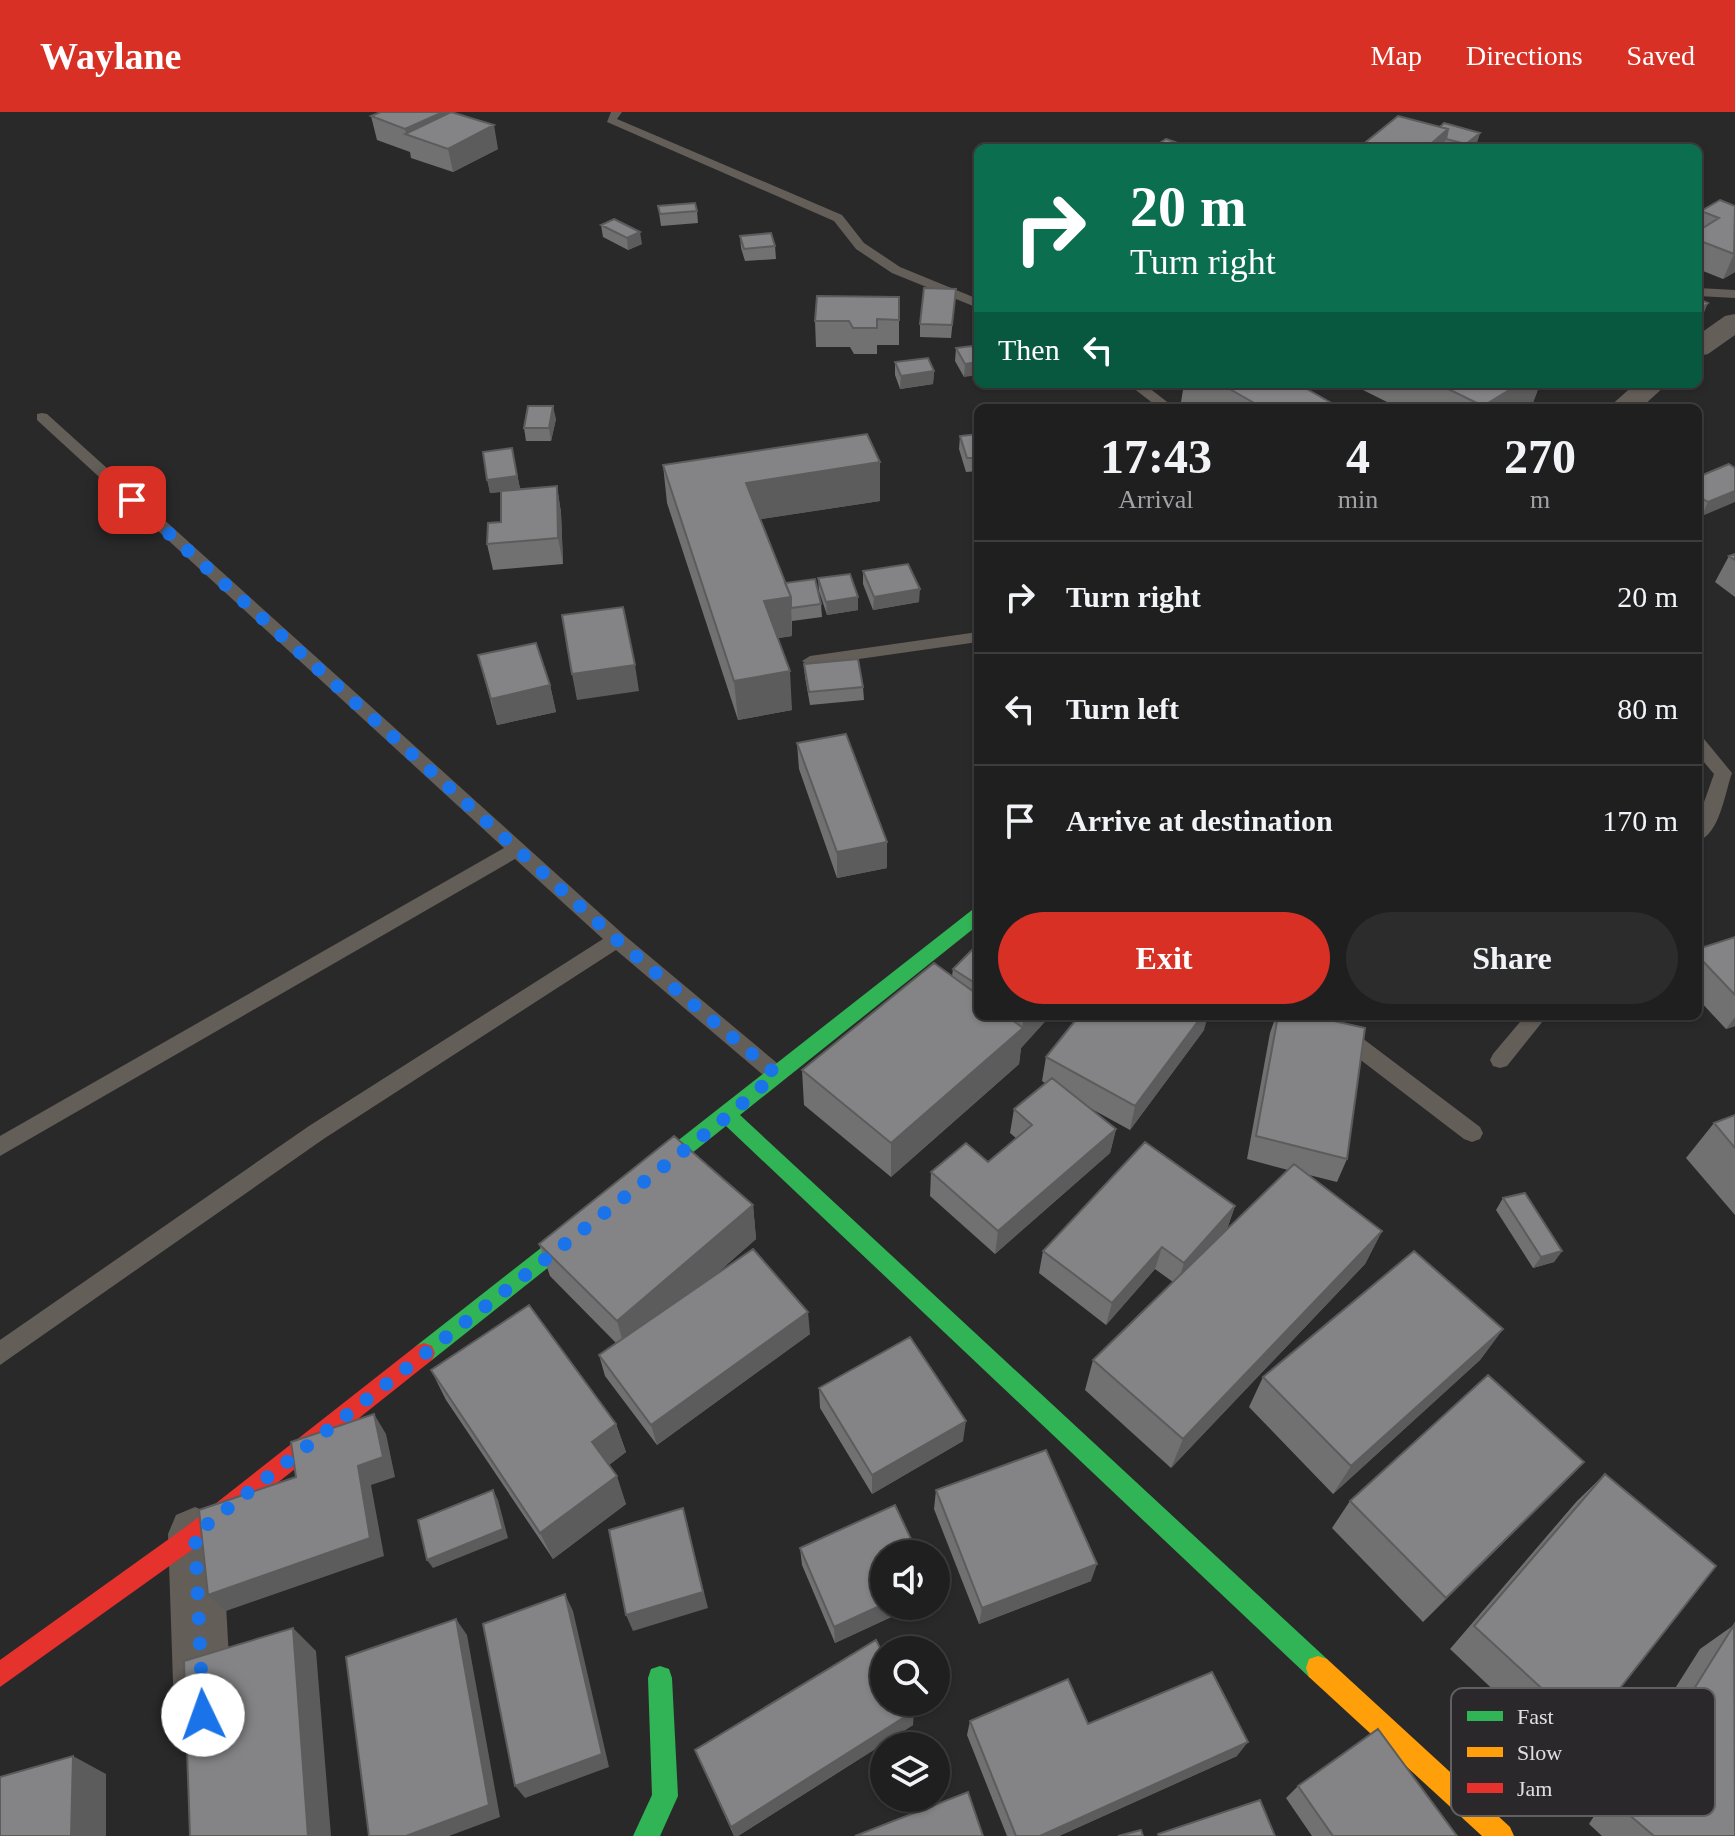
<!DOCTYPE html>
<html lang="en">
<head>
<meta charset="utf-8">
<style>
	:root { --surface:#201f20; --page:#2d2c2d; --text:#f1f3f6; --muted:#a2a2a5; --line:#3d3d3e; --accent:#d93025 }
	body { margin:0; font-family:"Times New Roman",serif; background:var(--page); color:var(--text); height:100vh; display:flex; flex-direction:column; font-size:30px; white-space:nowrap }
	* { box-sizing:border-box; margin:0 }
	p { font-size:26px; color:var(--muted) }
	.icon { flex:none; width:44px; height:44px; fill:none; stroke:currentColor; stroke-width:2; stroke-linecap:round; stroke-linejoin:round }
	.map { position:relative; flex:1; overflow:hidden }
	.side { position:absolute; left:974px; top:292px; width:728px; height:616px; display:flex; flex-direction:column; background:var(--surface); border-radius:12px; box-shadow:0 2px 6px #0004,0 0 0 2px var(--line) }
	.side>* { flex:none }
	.guide { position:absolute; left:974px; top:32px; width:728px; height:244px; border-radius:12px; box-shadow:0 2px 6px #0004,0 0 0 2px var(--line); background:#0b6e4f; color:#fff; overflow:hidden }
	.fabs { position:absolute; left:870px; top:1428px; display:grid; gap:16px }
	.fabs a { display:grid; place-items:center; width:80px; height:80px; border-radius:50%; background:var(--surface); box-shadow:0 2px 6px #0004,0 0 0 2px var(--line); font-size:40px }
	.pin { position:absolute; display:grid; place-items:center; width:68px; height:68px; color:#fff; margin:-34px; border-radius:16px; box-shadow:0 4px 12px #0006 }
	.me { position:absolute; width:88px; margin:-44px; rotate:357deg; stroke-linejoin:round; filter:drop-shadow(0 0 6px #0008) }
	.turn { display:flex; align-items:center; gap:28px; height:168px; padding:0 24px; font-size:36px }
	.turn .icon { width:104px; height:104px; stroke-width:2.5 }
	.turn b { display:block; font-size:56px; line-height:68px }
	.then { display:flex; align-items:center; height:76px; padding:0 24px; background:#0003; gap:16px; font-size:30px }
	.eta { display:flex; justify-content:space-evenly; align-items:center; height:136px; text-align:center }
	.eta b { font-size:48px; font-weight:600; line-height:56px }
	.button { display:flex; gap:16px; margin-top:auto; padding:16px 24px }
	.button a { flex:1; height:92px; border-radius:48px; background:var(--accent); color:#fff; font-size:32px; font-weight:600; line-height:92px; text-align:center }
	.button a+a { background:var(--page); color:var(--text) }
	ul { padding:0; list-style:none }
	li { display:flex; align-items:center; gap:24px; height:112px; padding:0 24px; border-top:2px solid var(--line) }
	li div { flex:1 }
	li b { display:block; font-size:30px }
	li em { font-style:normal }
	header { display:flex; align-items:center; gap:48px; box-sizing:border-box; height:112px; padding:0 40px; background:var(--accent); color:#fff }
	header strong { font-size:38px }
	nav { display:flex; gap:44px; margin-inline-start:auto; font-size:28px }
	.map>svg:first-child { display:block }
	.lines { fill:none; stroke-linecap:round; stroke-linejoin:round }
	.lane { fill:#645e58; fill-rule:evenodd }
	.street { fill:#645e58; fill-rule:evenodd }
	.fast { fill:#30b455; fill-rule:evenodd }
	.slow { fill:#ff9f0a; fill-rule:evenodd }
	.jam { fill:#e5322d; fill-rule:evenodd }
	.wall { fill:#727172 }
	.shaded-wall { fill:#5c5c5d }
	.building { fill:#848385; stroke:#5c5c5d; stroke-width:2 }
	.route { stroke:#1a73e8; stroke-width:14; stroke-dasharray:0 25.2 }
	.key { fill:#2a282b; stroke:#615f61; stroke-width:2 }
	.key-label { font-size:22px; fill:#e0dee0 }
</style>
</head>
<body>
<header>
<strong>Waylane</strong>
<nav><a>Map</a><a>Directions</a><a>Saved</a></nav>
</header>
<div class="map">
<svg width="1735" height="1724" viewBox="0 0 1735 1724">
	<rect width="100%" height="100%" fill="#2a292a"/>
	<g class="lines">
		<path class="lane" d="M611 0H622L617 7 842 103 864 131 900 155 978 187V196L892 161 856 137 834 109 607 10Z
			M1698 176 1735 178V186L1698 184Z
			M1128 272H1144L1175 296H1159Z
			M42 301 47 302 624 823 783 956 787 962 783 968 776 971 769 968 616 838 325 1026 0 1253V1228L309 1014 603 827 515 747 0 1044V1024L504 736 37 308V302Z
			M978 520V530L810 554 802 549 810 544Z
			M1698 625 1704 627 1732 661C1725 680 1720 722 1698 729V707L1714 662 1698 643Z
			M1308 904H1333L1480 1015 1483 1021 1480 1027 1472 1030 1464 1027 1311 910Z
			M1525 904H1547L1507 954 1500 956 1493 954 1490 948 1493 942Z"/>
		<path class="street" d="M1735 202V223L1708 242 1698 244V223L1725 204Z
			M1635 272H1667L1641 296H1608Z
			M195 1395 214 1403 222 1422 232 1600 224 1621 203 1629 182 1621 174 1600 168 1422 176 1403Z"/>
		<path class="fast" d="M978 796V813L740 1003 1327 1547 1330 1556 1327 1565 1318 1568 1309 1565 726 1014 432 1248 424 1251 416 1248 413 1241 416 1234 972 798Z
			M660 1554 669 1557 672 1566 678 1684 660 1724H633L652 1683 648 1566 651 1557Z"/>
		<path class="slow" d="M1318 1544 1327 1547 1510 1715 1514 1724H1482L1309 1565 1306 1556 1309 1547Z"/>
		<path class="jam" d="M424 1231 432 1234 435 1241 432 1248 203 1430 0 1575V1548L187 1414 416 1234Z"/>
	</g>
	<path class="wall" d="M371 4 498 37 453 60 411 46 410 40 377 28Z
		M1440 15 1480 21 1476 33 1472 36H1360L1361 34Z
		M658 94 697 99 698 111 661 114Z
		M1735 94V160L1723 167 1698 157V105L1701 99Z
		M601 113 642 132 628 138 603 125Z
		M740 124 775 134 776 147 745 149 741 136Z
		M956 177 951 226 920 225V212Z
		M899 185V233H877V242H854L850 235H816L815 209Z
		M972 234 964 265 955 249 956 236Z
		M895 250 934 259 933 272 900 277 895 263Z
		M1184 272H1298L1340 296H1191L1181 290Z
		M1351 272H1540L1532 293 1527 296H1399Z
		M556 307 551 329H526L524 316Z
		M978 322V359L966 360 959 337 960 324Z
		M512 336 520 377H518L557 374 561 401 563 452 493 458 487 432 488 411 501 410V380L490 381 483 340Z
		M663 353 880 389 760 407 785 471 821 492 822 505 792 509V524L778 526 792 598 738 608 667 391Z
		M1735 356 1702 404 1698 401V365Z
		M1735 442V485L1715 470 1729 444Z
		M863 459 919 490 873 498 863 472Z
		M818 466 858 498 827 503 819 479Z
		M478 543 550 573 556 600 497 613Z
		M804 552 863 575 864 588 810 593 805 565Z
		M797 631 887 730V756L837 766 799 657Z
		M977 667H978V683L976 681Z
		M1735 825V914L1726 917 1698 887V837Z
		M978 832V904H1050L1021 936 1019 952 891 1065 804 993 802 958 952 864 953 857Z
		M1276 904H1312L1347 1047 1337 1070 1309 1063 1382 1119 1365 1152 1171 1356 1085 1278 1093 1248 1173 1170 1155 1157 1106 1213 1039 1161 1043 1139 1235 1094 1227 1117 1288 1058 1247 1047 1270 921Z
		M1204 918 1130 1018 1088 995 1116 1017 1110 1041 995 1142 930 1084 931 1060 988 1050 1016 1026 1010 1021 1014 997 1045 971 1042 969 1046 945Z
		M1735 1003V1103L1686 1046 1714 1011Z
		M1503 1086 1562 1139 1554 1150 1533 1156 1496 1098Z
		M753 1093 756 1127 714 1164 810 1222 657 1333 605 1264 599 1243 616 1231 550 1164 539 1132Z
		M1503 1217 1480 1248 1333 1382 1249 1295 1263 1265Z
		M431 1258 616 1312 626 1340 609 1353 626 1392 553 1447 446 1288Z
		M819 1276 963 1329 872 1382 820 1296Z
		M1584 1350 1423 1510 1332 1416 1350 1389Z
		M1605 1362 1587 1618 1557 1638 1450 1537 1577 1389Z
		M936 1378 1091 1469 979 1512 934 1397Z
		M800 1436 884 1494H915L835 1531 802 1453Z
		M1734 1513 1735 1724H1602L1589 1712 1700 1537Z
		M970 1609 1088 1612 1237 1644 1059 1724H1007L967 1623Z
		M913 1613 738 1724H734L695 1638Z
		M1298 1674 1457 1724H1312L1286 1686Z"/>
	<path class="shaded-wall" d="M443 0H450L406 22 405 17Z
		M494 13 498 37 453 60 448 37Z
		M1448 17 1443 36H1426Z
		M1480 21 1476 33 1472 36H1465L1466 32Z
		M640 120 642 132 628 138 627 126Z
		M1734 142H1735V160L1723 167Z
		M1708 191 1703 203 1698 207V199Z
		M978 250V263L964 265 965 252Z
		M934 259 933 272 900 277 901 264Z
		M1519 272H1540L1532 293 1527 296H1482L1483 294Z
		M553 294 556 307 551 329 549 316Z
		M512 336 520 377 490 381 487 368Z
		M880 350V389L749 409 746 371Z
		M557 374 561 401 563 452 558 426Z
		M1735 379V390L1702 404 1708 390Z
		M920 477 919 490 873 498 874 485Z
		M791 485 792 524 767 528 764 489Z
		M858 485V498L827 503 826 490Z
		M635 553 639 579 577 588 572 562Z
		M790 559 792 598 738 608 734 569Z
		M550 573 556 600 497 613 491 587Z
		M887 730V756L837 766V740Z
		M1024 904H1050L1021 936 1019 952 891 1065V1031L1022 917Z
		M1202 904H1208L1204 918 1130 1018 1135 994Z
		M1735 905V914L1726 917Z
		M1116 1017 1110 1041 995 1142 998 1119Z
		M753 1093 756 1127 626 1240 617 1209Z
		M1235 1094 1227 1117 1177 1173 1184 1151Z
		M1382 1119 1365 1152 1171 1356 1183 1327Z
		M1162 1135 1155 1157 1106 1213 1112 1191Z
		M1562 1139 1554 1150 1533 1156 1541 1145Z
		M808 1200 810 1222 657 1333 651 1313Z
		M1503 1217 1480 1248 1333 1382 1351 1354Z
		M374 1302 386 1322 395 1365 371 1373 384 1444 226 1499 208 1483 358 1354Z
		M966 1309 963 1329 872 1382V1363Z
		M616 1312 626 1340 602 1358 592 1330Z
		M1584 1350 1557 1378 1423 1510 1446 1486Z
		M617 1364 626 1392 553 1447 540 1421Z
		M493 1378 498 1388 508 1426 433 1456 427 1448Z
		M683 1396 708 1496 633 1519 626 1503Z
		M1097 1452 1091 1469 979 1512 982 1496Z
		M565 1482 573 1499 609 1655 525 1686 515 1674Z
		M884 1492V1494H915L835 1531 834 1515Z
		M456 1507 467 1523 500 1705 449 1724H406Z
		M293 1516 316 1539 331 1724H308Z
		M914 1599 913 1613 738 1724H734L731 1715Z
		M1248 1630 1237 1644 1059 1724H1040Z
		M73 1644 106 1662V1724H71Z"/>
	<path class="building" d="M381 0H443L405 17 371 4Z
		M451 0 494 13 448 37 405 22Z
		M1398 4 1448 17 1426 36H1367L1361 34Z
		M1444 11 1480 21 1466 32 1446 27 1448 17 1440 15Z
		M1166 27 1189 35 1152 36Z
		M1720 88 1735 94 1734 142 1698 128V119L1719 106 1701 99Z
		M695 91 697 99 660 102 658 94Z
		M614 107 640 120 627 126 601 113Z
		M771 121 775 134 744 137 740 124Z
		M924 176 956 177 952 213 920 212Z
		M817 184 899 185V208L877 207V216H853L849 209H815Z
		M1698 187 1708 191 1698 199Z
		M972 234 978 245V250L965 252 956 236Z
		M928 246 934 259 901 264 895 250Z
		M1221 272H1298L1340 296H1263Z
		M1438 272H1519L1483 294Z
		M528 294H553L549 316H524Z
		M867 322 880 350 746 371 791 485 764 489 790 559 734 569 663 353Z
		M978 322V346H967L960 324Z
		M512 336 517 364 487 368 483 340Z
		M1729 352 1735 356V379L1708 390 1698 384V365Z
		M557 374 558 426 487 432 488 411 501 410V379Z
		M1735 442V448L1729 444Z
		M908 452 920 477 874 485 863 459Z
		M850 462 858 485 826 490 818 466Z
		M815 467 821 492 791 496V485L785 471Z
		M623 495 635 553 572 562 562 503Z
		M536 531 550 573 491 587 478 543Z
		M858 547 863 575 809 580 804 552Z
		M846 622 887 730 837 740 797 631Z
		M1735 825V883L1698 844V837Z
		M978 832V873L953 857Z
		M934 851 978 883V904H1007L1023 916 891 1031 802 958Z
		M1079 904H1202L1135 994 1046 945Z
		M1278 904H1312L1365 916 1347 1047 1256 1024Z
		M1052 966 1116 1017 998 1119 931 1060 966 1031 988 1050 1032 1013 1014 997Z
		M1735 1003V1036L1714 1011Z
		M674 1024 753 1093 617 1209 539 1132Z
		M1145 1030 1235 1094 1184 1151 1162 1135 1112 1191 1043 1139Z
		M1294 1052 1382 1119 1183 1327 1093 1248Z
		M1525 1081 1562 1139 1541 1145 1503 1086Z
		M753 1137 808 1200 651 1313 599 1243Z
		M1414 1139 1503 1217 1351 1354 1263 1265Z
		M529 1193 616 1312 592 1330 617 1364 540 1421 431 1258Z
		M910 1225 966 1309 872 1363 819 1276Z
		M1488 1263 1584 1350 1446 1486 1350 1389Z
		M374 1302 383 1345 358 1354 370 1426 208 1483 199 1398 296 1365 291 1330Z
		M1046 1338 1097 1452 982 1496 936 1378Z
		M1605 1362 1716 1454 1587 1618 1474 1514Z
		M493 1378 503 1417 427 1448 418 1408Z
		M895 1393 918 1442H884V1492L834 1515 800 1436Z
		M683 1396 703 1480 626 1503 609 1418Z
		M565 1482 602 1642 515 1674 483 1512Z
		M456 1507 489 1693 406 1724H369L346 1545Z
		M1734 1513 1735 1724H1654L1620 1695Z
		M293 1516 308 1724H190L184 1549Z
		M876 1528 884 1544V1590H909L914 1599 731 1715 695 1638Z
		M1212 1560 1248 1630 1040 1724H1016L970 1609 1068 1567 1088 1612Z
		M1378 1617 1457 1724H1333L1298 1674Z
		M73 1644 71 1724H0V1665Z
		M968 1680 983 1724H855Z
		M1260 1688 1275 1724H1159L1158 1722Z
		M1141 1718 1143 1724H1118Z"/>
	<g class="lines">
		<path class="route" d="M132 388 617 828 776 962 728 1004 195 1422 203 1603"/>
	</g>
	<rect x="1451" y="1576" width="264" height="128" rx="12" class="key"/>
	<rect x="1467" y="1599" width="36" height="10" fill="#30b455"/>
	<rect x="1467" y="1635" width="36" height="10" fill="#ff9f0a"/>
	<rect x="1467" y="1671" width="36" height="10" fill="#e5322d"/>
	<g class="key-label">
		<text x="1517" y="1612">Fast</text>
		<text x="1517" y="1648">Slow</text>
		<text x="1517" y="1684">Jam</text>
	</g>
</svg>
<div class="fabs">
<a><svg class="icon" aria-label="sound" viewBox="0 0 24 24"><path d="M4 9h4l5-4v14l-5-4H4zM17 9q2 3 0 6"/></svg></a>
<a><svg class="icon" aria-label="search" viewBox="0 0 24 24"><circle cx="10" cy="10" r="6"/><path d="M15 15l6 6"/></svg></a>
<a><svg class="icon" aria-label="layers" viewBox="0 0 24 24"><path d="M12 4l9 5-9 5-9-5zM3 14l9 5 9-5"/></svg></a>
</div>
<div class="pin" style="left:132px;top:388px;background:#d93025"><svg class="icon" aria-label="arrive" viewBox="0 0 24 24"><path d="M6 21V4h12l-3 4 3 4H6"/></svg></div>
<svg class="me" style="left:203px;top:1603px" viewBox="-20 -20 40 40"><circle r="19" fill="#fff"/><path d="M0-13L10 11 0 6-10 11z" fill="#1a73e8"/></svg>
<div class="guide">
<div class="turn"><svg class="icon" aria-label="right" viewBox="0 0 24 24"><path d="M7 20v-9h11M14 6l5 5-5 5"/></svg><div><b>20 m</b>Turn right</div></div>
<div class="then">Then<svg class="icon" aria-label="left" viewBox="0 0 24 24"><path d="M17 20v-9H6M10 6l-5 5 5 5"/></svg></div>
</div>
<section class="side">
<div class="eta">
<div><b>17:43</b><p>Arrival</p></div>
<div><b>4</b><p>min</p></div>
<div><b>270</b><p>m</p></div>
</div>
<ul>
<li><svg class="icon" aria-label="right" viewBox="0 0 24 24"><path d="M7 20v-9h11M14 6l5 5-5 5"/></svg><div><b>Turn right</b></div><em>20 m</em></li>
<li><svg class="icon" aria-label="left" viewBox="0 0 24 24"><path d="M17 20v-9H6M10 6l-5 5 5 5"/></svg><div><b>Turn left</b></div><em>80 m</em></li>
<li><svg class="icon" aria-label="arrive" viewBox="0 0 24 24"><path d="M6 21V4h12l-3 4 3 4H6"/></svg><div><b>Arrive at destination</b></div><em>170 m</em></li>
</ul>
<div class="button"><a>Exit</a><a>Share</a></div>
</section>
</div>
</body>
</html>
